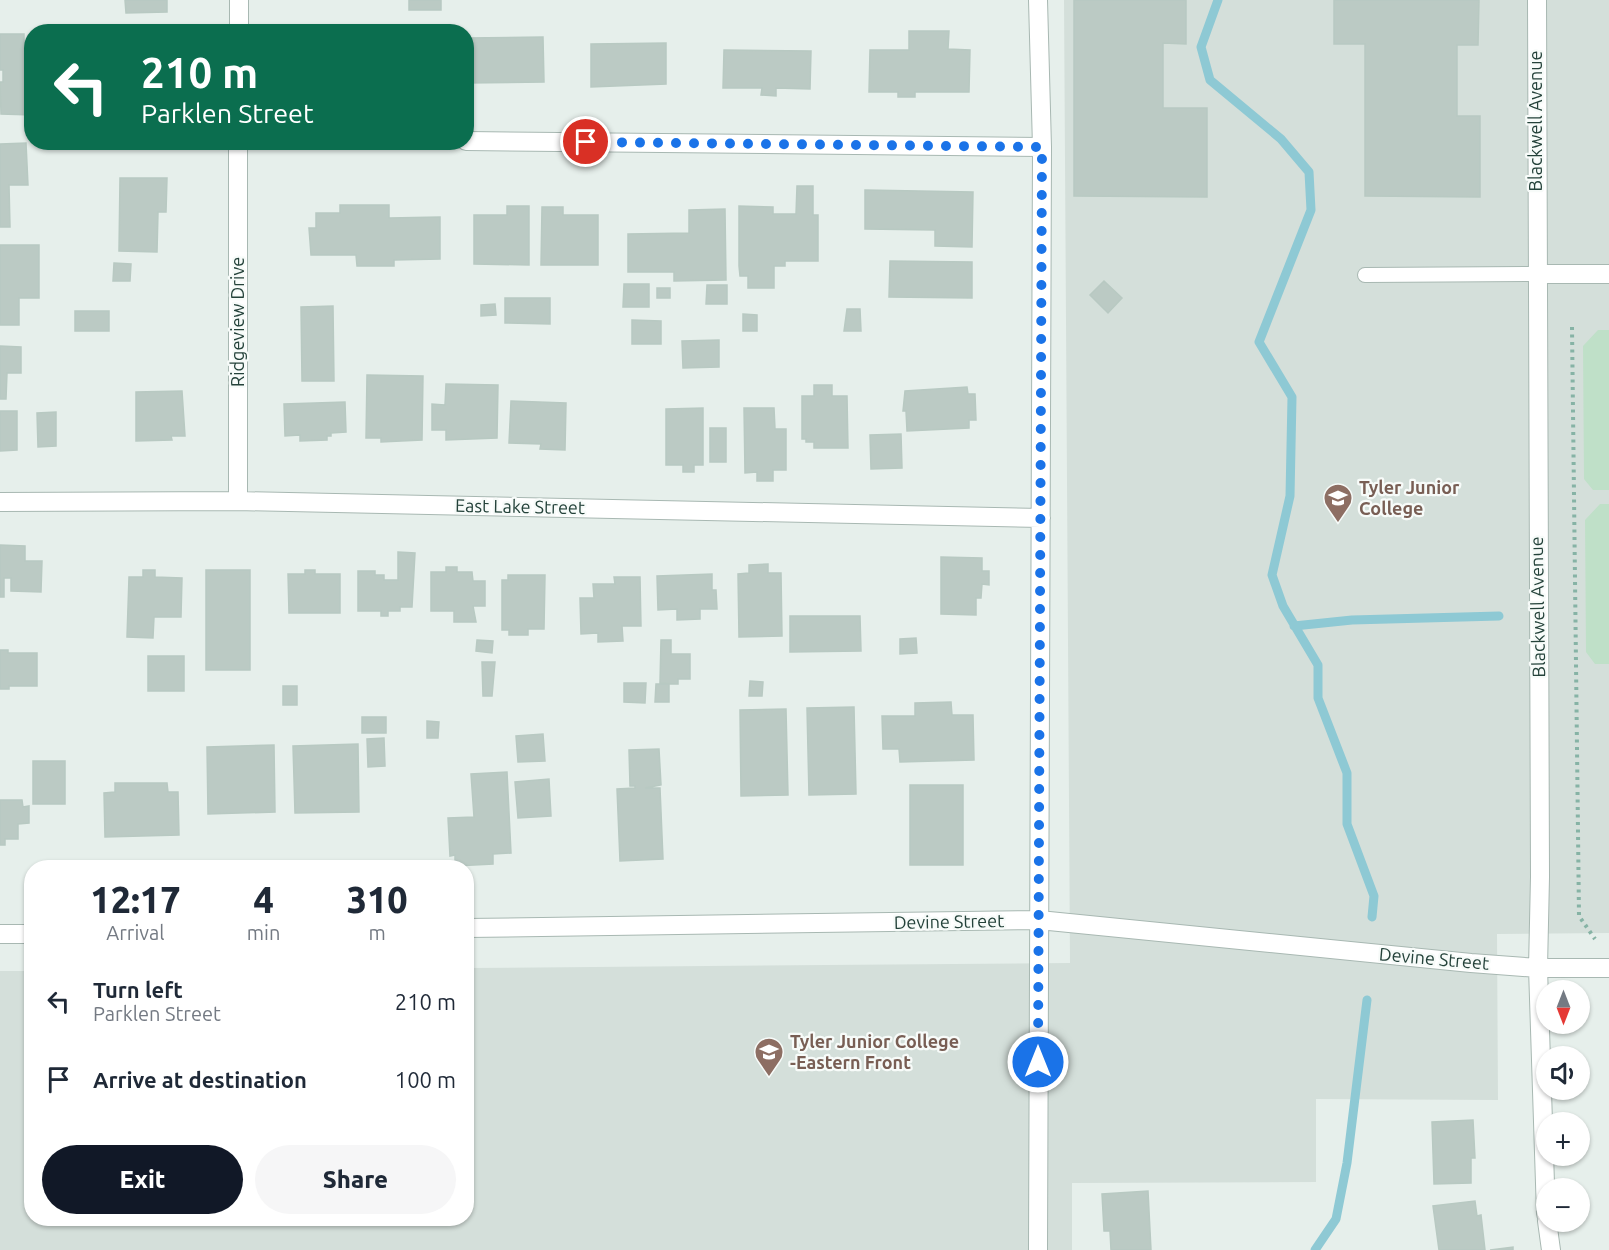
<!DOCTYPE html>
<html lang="en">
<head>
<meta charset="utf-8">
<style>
	:root { --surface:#fff; --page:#f6f6f7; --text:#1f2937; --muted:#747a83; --accent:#111827 }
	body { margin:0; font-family:Ubuntu,sans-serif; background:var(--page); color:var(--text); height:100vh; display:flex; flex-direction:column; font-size:22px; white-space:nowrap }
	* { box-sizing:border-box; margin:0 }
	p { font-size:20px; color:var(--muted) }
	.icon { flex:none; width:33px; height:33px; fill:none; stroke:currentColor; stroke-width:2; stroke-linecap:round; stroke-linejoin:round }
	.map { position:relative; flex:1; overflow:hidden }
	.sheet { position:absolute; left:24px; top:860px; width:450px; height:366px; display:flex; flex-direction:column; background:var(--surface); border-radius:24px; box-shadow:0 2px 4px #0004 }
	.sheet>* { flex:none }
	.top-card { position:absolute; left:24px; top:24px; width:450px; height:126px; border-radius:24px; box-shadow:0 2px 4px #0004; background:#0b6e4f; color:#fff; overflow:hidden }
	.needle { width:39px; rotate:180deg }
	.controls { position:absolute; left:1536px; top:980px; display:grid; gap:12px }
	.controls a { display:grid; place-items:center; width:54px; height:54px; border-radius:50%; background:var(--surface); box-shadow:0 2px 4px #0004; font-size:30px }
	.pin { position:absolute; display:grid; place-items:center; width:51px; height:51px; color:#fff; margin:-26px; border:3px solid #fff; border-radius:50%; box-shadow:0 2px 6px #0007 }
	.me { position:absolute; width:66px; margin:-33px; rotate:0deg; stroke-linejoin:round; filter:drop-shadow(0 0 4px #0008) }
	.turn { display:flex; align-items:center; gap:21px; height:126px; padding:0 18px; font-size:27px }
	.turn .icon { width:78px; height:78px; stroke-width:2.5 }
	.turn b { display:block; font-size:42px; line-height:51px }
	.eta { display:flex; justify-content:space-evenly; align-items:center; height:102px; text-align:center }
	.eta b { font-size:36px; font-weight:800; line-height:42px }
	.primary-button { display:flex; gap:12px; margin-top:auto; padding:12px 18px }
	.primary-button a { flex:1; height:69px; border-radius:36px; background:var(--accent); color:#fff; font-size:24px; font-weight:800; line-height:69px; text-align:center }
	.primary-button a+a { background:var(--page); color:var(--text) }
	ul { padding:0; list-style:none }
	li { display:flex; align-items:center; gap:18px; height:78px; padding:0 18px }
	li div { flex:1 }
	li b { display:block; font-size:22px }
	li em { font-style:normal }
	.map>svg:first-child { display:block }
	.built { fill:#d4dfda }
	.green { fill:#bfe0c8 }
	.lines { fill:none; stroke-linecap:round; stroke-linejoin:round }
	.stream { stroke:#8ec9d4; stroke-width:9 }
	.building { fill:#bbcac4; stroke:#b8c9c2; stroke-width:1.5 }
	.lane-casing { stroke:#a8b8b2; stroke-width:16 }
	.street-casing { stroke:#a8b8b2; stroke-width:20 }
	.path { stroke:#86b3a5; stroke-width:4; stroke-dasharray:3 4.5; stroke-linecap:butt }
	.lane { stroke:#fff; stroke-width:14 }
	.street { stroke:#fff; stroke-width:18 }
	.route { stroke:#1a73e8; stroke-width:10; stroke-dasharray:0 18 }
	.labels { text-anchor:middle; stroke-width:4.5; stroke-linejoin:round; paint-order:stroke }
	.street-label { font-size:18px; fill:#24423a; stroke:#f7fbf9 }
	.education-label { font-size:18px; font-weight:bold; fill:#785e54; stroke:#f7fbf9; text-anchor:start }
</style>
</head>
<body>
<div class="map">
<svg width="1609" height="1250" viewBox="0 0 1609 1250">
	<rect width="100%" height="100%" fill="#e6efeb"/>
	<path class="built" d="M1064 0H1609V933L1497 934 1498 1100 1316 1099V1182L1072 1183V1250H0V971H31L32 1218H466L467 968 1070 963Z"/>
	<path class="green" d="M1598 330H1609V490H1593L1584 479 1583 346Z
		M1600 504H1609V664H1595L1586 652 1585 520Z"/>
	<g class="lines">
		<path class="stream" d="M1218 0 1201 47 1210 80 1281 139 1309 172 1311 210 1259 342 1292 397 1290 496 1272 575 1283 606 1318 665V698L1347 773V824L1374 896 1372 917
			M1294 626 1352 620 1499 616
			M1315 1250 1336 1219 1347 1163 1367 1000"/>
	</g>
	<path class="building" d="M125 0H167V12L126 13Z
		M409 0H441V10H409Z
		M1074 0H1186V44L1163 43V108H1207V197L1074 196Z
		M1334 0H1479L1478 45H1457V116H1480V197L1365 196V44H1334Z
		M282 30 380 31V32H282Z
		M909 31H949L948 49 970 50 969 92H915V97H898V92H869L870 50H909Z
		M0 34H24V41H30L32 115 1 114 0 82H3V70H0Z
		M543 37 544 82 466 83V38Z
		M666 43V84L591 87V44Z
		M724 50 811 51 810 89 776 88V96L761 95 762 88H723Z
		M26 143 28 185H9L10 227H0V144Z
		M120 178H167L166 212H158L157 252 119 251Z
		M797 186H813V215H818V261H785V266H774V288H748V276H740L739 266V206L773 207V214H796Z
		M865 190 973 192 972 247 935 246V230L865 229Z
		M340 205H389V218L440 217V259L394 260V266H357L356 255H311L309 228H316V213H340Z
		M507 206H529V265L474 264V215H507Z
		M542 207H563V215H598V265H541Z
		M725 209 726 280 674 281V272H628V234L689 233V210Z
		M0 245H39V298H19V325H0Z
		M890 261 972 262V298L889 297Z
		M114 263 131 264 130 281H113Z
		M1104 281 1122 298 1108 313 1090 295Z
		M624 284H649V307H623Z
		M707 285H727V304H706Z
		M657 288H670V298H657Z
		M505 298H550V324L505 323Z
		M495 304 496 315 481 316V305Z
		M333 306 334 381H302L301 307Z
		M847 309H860L861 331H844Z
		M75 311H109V331H75Z
		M743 314 757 315V331H743Z
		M632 320 661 321V344H632Z
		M719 340V367L683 368 682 341Z
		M0 346 21 347V373H7L6 399H0Z
		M367 375 423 376 422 440 381 442V438H366Z
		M446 384 498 385 497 438 446 440V430H432V404L445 405Z
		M814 385H832V396H847L848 448H814V442H806V439H802V396H814Z
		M967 387 968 394H975L976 420H969V428L907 431 906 411H903L905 391Z
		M182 391 185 436H171L172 440 136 441V392Z
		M511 401 566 403 565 450 540 449 541 444 509 443Z
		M345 402 346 432 331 433V436H327V440L300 441V435L285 436 284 404Z
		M703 408V465H694V472H683V465H666V409Z
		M744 408H774L775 429H786V470H773V481H757V472L745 473Z
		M0 411H17V450L0 451Z
		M56 412V446L38 447 37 413Z
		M710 428H726V462H710Z
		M901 434 902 468 871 469 870 435Z
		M0 545 25 546V561H42L41 592 11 591V578H4V597H0Z
		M398 552 415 553 412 607H400V611H388V616H381V611H358V571H375V575H384V580H398Z
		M941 557 982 558V571H989V585L982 584 981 598H976V615L941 614Z
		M768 564V573H781L782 636 739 637 738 574 749 573V565Z
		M446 567H457V572H472L473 581H485V606H473L476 622H454V611H431V572H446Z
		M143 570H155V577L182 578 181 617H154L153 638 127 637 129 577H143Z
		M206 570H250V670H206Z
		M305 570H315V574H340V613H289L288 574H305Z
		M712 574V590H716L717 609H700V619L677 620V609L658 610 657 576Z
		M508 575H545L544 629H528V635H509V630H502V580H508Z
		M614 577H640L641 626H622L623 641 598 642V633L581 634 580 598H594L593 584H615Z
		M790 616H860L861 651 790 652Z
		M916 638 917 653 900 654V639Z
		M477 640 493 641 492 653 476 651Z
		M661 640H671V654H690V679H678V684L660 683Z
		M0 650H8V653H37V686H9V689H0Z
		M148 656H184V691H148Z
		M482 662H495L492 696H483Z
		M750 681 763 682 762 696H749Z
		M624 683H646L645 703 624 702Z
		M656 684H669V702H655Z
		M283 686H297V705H283Z
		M951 702 952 715H973L974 760 900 762 899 749H883L882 716H915V703Z
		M854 707 856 794 809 795 807 708Z
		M786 709 788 795 741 796 740 710Z
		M362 717H386V733H362Z
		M427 721 439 722 438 738H427Z
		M543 734 545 761 518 762 516 736Z
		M384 738 385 766 368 767 367 739Z
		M358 744 359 812 295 813 293 746Z
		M274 745 275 812 208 814 207 747Z
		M659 749 661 785 645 788H660L663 859 620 861 617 789 635 788V786H630L629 750Z
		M33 761H65V804H33Z
		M507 772 511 853 493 854V864L455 866V855L450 856 448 818 474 817 471 774Z
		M549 779 551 816 518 818 515 782Z
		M115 783H167L168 792H178L179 835 105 837 104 793 115 792Z
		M910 785H963V865H910Z
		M0 800H22L23 807 29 806V823L18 824V839H5V845H0Z
		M1473 1120 1475 1158H1471V1183L1434 1184 1432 1122Z
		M1148 1191 1151 1250H1111L1110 1231H1104L1102 1194Z
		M1475 1201 1477 1216 1481 1215 1485 1250H1439L1433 1206Z
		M371 1218H439V1220Z
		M1513 1247V1250H1490Z"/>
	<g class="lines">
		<g class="lane-casing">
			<path id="lane" d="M1365 275 1536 274"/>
		</g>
		<g class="street-casing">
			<path id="street" d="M1537 0 1540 877 1538 968 1546 1214
				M239 32V0
				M466 141 1042 147
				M238 142V501
				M1536 274H1609
				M0 502 238 501 1041 518
				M466 928 1039 920 1471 963 1538 968H1609
				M0 934H32
				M1547 1221 1551 1250
				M1038 1250 1042 147 1038 0"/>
		</g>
		<path class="path" d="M1572 327 1579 916 1595 939"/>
		<use href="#lane" class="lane"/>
		<use href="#street" class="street"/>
	</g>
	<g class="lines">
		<path class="route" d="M586 142 1042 147 1038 1062"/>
	</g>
	<defs>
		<g id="university-pin" transform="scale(1.5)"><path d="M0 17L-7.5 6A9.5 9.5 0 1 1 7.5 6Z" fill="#8d6e63" stroke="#f7fbf9"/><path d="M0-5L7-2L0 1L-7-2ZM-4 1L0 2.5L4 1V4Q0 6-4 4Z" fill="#fff"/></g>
	</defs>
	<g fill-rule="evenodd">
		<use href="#university-pin" x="1338" y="498"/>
		<use href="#university-pin" x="769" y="1052"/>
	</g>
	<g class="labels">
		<g class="street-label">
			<text transform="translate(1536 121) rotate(-90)" y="6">Blackwell Avenue</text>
			<text transform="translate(238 322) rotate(-90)" y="6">Ridgeview Drive</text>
			<text transform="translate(520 507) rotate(1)" y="6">East Lake Street</text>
			<text transform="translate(1538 607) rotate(-91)" y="6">Blackwell Avenue</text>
			<text transform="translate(949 922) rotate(-1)" y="6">Devine Street</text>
			<text transform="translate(1434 959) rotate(5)" y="6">Devine Street</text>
		</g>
		<g class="education-label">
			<text x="1359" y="494">Tyler Junior<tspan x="1359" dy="21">College</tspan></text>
			<text x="790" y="1048">Tyler Junior College<tspan x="790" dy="21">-Eastern Front</tspan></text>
		</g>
	</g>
</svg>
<div class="controls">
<a><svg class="needle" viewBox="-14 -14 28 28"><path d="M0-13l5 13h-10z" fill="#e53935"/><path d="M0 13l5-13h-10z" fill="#747a83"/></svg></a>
<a><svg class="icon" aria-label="sound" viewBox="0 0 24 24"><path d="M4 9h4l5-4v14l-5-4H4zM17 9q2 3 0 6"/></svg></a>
<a>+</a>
<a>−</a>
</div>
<div class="pin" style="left:586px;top:142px;background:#d93025"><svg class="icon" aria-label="arrive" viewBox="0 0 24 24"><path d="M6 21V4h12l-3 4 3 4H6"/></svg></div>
<svg class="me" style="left:1038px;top:1062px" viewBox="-20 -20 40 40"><circle r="17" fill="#1a73e8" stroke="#fff" stroke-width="3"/><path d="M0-11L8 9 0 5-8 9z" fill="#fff"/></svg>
<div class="top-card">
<div class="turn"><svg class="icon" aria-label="left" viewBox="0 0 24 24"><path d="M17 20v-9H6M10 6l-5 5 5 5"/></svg><div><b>210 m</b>Parklen Street</div></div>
</div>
<section class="sheet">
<div class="eta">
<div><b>12:17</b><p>Arrival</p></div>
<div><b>4</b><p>min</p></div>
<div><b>310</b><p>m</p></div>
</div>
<ul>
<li><svg class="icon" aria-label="left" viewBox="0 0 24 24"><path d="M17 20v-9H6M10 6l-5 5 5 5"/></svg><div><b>Turn left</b><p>Parklen Street</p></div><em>210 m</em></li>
<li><svg class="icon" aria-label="arrive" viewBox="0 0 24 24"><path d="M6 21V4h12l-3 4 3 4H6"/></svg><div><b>Arrive at destination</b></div><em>100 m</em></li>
</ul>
<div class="primary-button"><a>Exit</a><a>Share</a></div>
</section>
</div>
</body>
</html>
